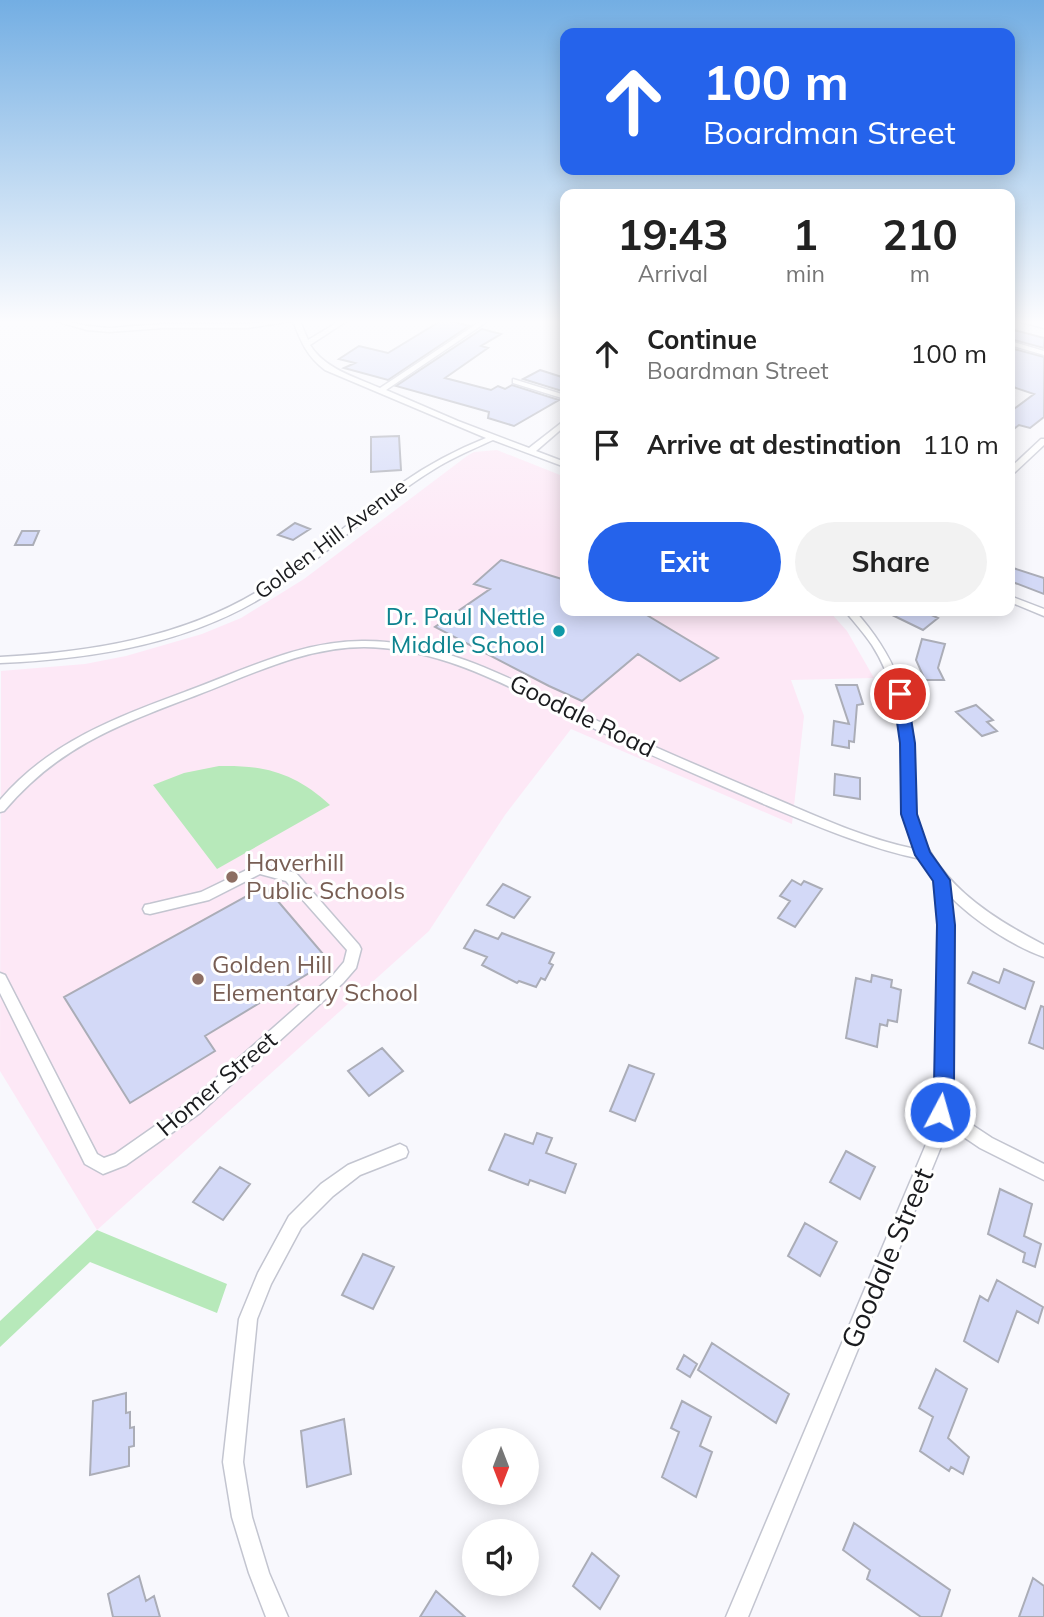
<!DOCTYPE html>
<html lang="en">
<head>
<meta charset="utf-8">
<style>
	:root { --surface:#fff; --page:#f2f2f2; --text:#222; --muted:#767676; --accent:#2563eb }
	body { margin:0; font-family:Mulish,sans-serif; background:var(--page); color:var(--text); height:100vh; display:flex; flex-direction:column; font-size:26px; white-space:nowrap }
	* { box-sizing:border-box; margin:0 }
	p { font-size:23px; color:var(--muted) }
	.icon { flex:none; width:38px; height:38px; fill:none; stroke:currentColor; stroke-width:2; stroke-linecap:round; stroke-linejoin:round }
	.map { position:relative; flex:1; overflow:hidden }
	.panel { position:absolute; left:560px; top:189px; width:455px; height:427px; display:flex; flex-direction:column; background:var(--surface); border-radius:14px; box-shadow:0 4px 18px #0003 }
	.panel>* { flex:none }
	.guide { position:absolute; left:560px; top:28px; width:455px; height:147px; border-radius:14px; box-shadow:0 4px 18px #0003; background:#2563eb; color:#fff; overflow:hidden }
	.needle { width:46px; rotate:180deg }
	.controls { position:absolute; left:462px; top:1428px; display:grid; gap:14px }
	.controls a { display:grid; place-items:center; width:77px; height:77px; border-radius:50%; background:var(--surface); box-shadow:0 4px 18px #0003; font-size:35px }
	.pin { position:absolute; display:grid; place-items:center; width:60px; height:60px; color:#fff; margin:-30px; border:4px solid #fff; border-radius:50%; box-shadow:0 2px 7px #0007 }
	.me { position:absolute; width:77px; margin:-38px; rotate:6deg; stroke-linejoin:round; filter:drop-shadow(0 0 5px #0008) }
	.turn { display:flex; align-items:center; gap:24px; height:147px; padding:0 28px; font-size:32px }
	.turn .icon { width:91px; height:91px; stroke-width:2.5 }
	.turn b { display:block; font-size:49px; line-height:60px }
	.eta { display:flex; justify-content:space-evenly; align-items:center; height:119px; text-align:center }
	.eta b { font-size:42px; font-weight:700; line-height:49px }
	.cta { display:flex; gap:14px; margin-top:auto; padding:14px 28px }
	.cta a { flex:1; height:80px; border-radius:42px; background:var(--accent); color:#fff; font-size:28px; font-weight:700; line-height:80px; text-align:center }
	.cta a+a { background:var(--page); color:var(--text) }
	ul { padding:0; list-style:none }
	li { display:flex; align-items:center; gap:21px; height:91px; padding:0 28px }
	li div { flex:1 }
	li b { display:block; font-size:26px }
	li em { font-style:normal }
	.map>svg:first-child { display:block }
	.education { fill:#fde8f6 }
	.green { fill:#b7e9ba }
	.building { fill:#d3d9f7; stroke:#abadb7; stroke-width:2 }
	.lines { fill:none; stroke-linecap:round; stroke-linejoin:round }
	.minor-casing { stroke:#c3c5d0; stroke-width:3 }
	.primary-casing { stroke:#c3c5d0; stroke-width:3 }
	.minor { fill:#fff; fill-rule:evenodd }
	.primary { fill:#fff; fill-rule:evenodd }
	.route { fill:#2563eb; stroke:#184099; stroke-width:2 }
	.culture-dot { fill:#0f9aa8; stroke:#fff; stroke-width:2.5 }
	.education-dot { fill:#8d6e63; stroke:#fff; stroke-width:2.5 }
	.labels { text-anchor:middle; stroke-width:6; stroke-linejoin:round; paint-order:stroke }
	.far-street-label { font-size:21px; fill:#1a1b1e; stroke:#fff }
	.culture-label { font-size:24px; fill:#0d838f; stroke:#fff; text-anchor:end }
	.street-label { font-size:24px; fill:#1a1b1e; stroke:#fff }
	.education-label { font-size:24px; fill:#785e54; stroke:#fff; text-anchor:start }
	.near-street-label { font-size:28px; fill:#1a1b1e; stroke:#fff }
</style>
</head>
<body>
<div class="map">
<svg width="1044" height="1617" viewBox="0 0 1044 1617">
	<rect width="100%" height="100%" fill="#f8f8fd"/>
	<path class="education" d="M497 450 565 477V611H829L847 631 874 678 791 680 804 716 792 824 571 729 505 815 429 931 97 1230 0 1071 1 671 85 664 126 656 202 634 241 618 304 579 467 456 474 452Z"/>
	<path class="green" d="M219 766C265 765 295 773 330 805L217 869 153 785 184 773Z
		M97 1230 227 1284 217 1313 90 1262 0 1347V1321Z"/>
	<path class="building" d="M444 319 469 326 388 380 344 368 355 363 339 359 359 346 388 353Z
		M482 329 501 334 481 346 488 348 445 378 491 390 498 386 505 389 512 385 559 400 514 426 488 418 489 412 396 386Z
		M1010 329 1044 338V348L1010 339Z
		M1010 348 1044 357V417L1030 428 1019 425 1010 432V412L1034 394 1010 386Z
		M540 370 565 378V392L523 379Z
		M399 436 401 470 371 472V437Z
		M295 523 310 529 293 540 278 535Z
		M22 531H39L33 545H15Z
		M501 560 565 580V611H640L718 658 680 681 638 654 582 701 549 686 435 627 490 589 474 584Z
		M1010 567 1044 578V594L1010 581Z
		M884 611H923L938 618 923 630Z
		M922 639 945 644 938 668 944 680H925L916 660Z
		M836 685H857L863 704 857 705 854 742 849 741V748L832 745 834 721 849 724Z
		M976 705 993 720 987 722 997 731 982 736 956 712Z
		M835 774 860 778V799L834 795Z
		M792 880 801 885 804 881 822 889 795 927 778 918 790 901 780 896Z
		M503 884 530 897 514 918 487 905Z
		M265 886 329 961 205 1036 215 1051 130 1103 64 997Z
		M475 930 498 939 502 933 554 953 549 963 553 965 545 980 541 978 536 987 519 981 517 983 482 965 487 957 464 948Z
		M1004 969 1034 982 1025 1009 968 983 973 972 999 983Z
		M872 975 892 980 891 987 901 990 897 1022 888 1020 887 1026 880 1024 877 1047 846 1038 856 978 871 982Z
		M1041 1006 1044 1007V1049L1029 1043Z
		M382 1048 403 1071 369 1096 348 1071Z
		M629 1065 654 1074 635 1121 610 1111Z
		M537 1133 552 1138 546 1153 576 1164 565 1193 530 1180 528 1185 489 1170 505 1134 533 1144Z
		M846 1151 875 1167 860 1199 830 1182Z
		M220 1167 250 1184 223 1220 193 1202Z
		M1000 1189 1032 1204 1024 1236 1041 1244 1035 1267 1023 1262 1025 1253 988 1234Z
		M805 1223 837 1242 820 1276 788 1256Z
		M363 1254 394 1267 373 1309 342 1295Z
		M997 1280 1043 1307 1038 1323 1017 1311 998 1362 964 1341 980 1296 988 1301Z
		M712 1343 789 1394 776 1423 698 1370Z
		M684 1355 697 1364 690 1377 677 1369Z
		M936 1369 967 1389 948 1438 969 1457 963 1474 951 1467 949 1471 920 1451 933 1417 919 1408Z
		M126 1393V1413L130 1412V1428L134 1427V1446L129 1447V1466L90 1475 93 1401Z
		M682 1401 711 1417 700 1446 712 1452 696 1497 662 1477 679 1432 671 1428Z
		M344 1419 351 1474 307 1487 301 1431Z
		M854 1523 950 1590 941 1617H921L867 1579 870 1570 843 1550Z
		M592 1553 619 1576 600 1609 573 1586Z
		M139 1576 146 1601 154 1596 160 1617H113L108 1594Z
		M1033 1578 1044 1586V1617H1019Z
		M436 1591 465 1617H420Z"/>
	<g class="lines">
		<g class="minor-casing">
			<path id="minor" d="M48 319H57L87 326 109 328 163 324H247L299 319 308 340 343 319H350L310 345C325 369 355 377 380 388L484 319H491L386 390 458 421 529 448 565 420V426L536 451 565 462V467L493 440C473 449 454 457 436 468 378 503 330 553 274 590 194 643 95 659 0 663V657C93 652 186 637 265 587 314 556 355 516 402 483 428 465 456 450 486 438L325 370C307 356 301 342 293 321L247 328H163L109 332 87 330Z
				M1010 341 1044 351V355L1010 345Z
				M513 379 565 395V399L513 383Z
				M1041 439H1044V445L1013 474H1010V468Z
				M1010 596 1044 609V616L1010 602Z
				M845 611H855C893 653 913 700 914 757 914 776 910 797 915 816 932 880 988 916 1044 945V957C1013 946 973 920 950 896L953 925 952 1085 948 1109 992 1138 1044 1164V1180L980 1148 946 1125 943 1142 748 1617H726L927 1142 936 1085 939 925 936 880 921 859C867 848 817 826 766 805 709 780 652 756 597 730 522 694 449 648 364 647 305 647 250 675 197 695 119 725 60 745 4 811L0 812V800C50 741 120 716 190 690 246 669 302 641 362 641 444 640 515 681 587 716 649 745 712 772 776 799 821 818 866 839 915 849 898 815 903 789 902 753 901 715 893 678 872 645 864 633 854 622 845 611Z
				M259 864 296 873 359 945 361 949 356 968 343 983 200 1113 126 1165 103 1174 85 1164 0 993V973L5 975 97 1154 104 1158 115 1154 188 1103 333 975 344 962 347 950 286 881 260 874 209 900 150 914 145 913 143 909 145 905 150 904 201 892Z
				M400 1144 406 1147 408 1152 406 1157 360 1175 333 1196 301 1228 271 1284 257 1319 243 1462 252 1517 269 1573 288 1617H266L249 1573 232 1517 223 1462 239 1319 258 1273 289 1216 321 1184 348 1165Z"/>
		</g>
		<g class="primary-casing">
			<path id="primary" d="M1015 319 1044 320V328L1017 321Z"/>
		</g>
		<use href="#minor" class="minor"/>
		<use href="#primary" class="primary"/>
	</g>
	<linearGradient id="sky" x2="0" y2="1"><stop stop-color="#73aee3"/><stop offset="0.59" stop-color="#fcfcfe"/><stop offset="1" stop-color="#fcfcfe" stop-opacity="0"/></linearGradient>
	<rect width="1044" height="545" fill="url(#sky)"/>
	<path class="route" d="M900 690 907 694 915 743 917 814 930 852 950 880 955 925 954 1085 947 1119 940 1122 933 1119 930 1112 934 1085 937 925 933 881 915 855 901 814 900 743 893 694Z"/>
	<circle class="culture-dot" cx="559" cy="631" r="7"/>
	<g class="education-dot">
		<circle cx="232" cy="877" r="7"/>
		<circle cx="198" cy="979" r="7"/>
	</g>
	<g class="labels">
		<g class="far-street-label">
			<text transform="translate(331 539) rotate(-37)" y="7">Golden Hill Avenue</text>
		</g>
		<g class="culture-label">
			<text x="545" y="625">Dr. Paul Nettle<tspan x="545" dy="28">Middle School</tspan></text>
		</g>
		<g class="street-label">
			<text transform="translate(582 716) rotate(26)" y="8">Goodale Road</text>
			<text transform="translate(217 1084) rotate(-40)" y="8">Homer Street</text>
		</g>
		<g class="education-label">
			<text x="246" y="871">Haverhill<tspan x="246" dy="28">Public Schools</tspan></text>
			<text x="212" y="973">Golden Hill<tspan x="212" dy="28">Elementary School</tspan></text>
		</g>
		<g class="near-street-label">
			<text transform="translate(887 1258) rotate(-67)" y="10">Goodale Street</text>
		</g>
	</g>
</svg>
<div class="controls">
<a><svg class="needle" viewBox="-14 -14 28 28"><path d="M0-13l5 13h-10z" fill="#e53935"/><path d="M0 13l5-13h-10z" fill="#767676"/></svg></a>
<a><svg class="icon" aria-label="sound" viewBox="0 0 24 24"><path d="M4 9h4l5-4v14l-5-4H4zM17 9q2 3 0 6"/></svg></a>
</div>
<div class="pin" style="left:900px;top:694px;background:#d93025"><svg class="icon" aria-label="arrive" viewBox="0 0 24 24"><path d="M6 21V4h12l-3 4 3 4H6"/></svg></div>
<svg class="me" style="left:940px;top:1112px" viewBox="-20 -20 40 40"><circle r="17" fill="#2563eb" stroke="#fff" stroke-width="3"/><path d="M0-11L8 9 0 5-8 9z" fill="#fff"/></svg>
<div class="guide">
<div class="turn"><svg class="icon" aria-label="ahead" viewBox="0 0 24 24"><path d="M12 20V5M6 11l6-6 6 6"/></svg><div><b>100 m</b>Boardman Street</div></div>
</div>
<section class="panel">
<div class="eta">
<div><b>19:43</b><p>Arrival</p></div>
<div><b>1</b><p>min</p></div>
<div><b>210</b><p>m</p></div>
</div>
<ul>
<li><svg class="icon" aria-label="ahead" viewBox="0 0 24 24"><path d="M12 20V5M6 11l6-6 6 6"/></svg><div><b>Continue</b><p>Boardman Street</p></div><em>100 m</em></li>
<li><svg class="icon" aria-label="arrive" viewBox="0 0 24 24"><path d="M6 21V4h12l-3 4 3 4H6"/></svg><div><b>Arrive at destination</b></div><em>110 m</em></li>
</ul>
<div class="cta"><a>Exit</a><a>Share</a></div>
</section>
</div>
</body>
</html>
